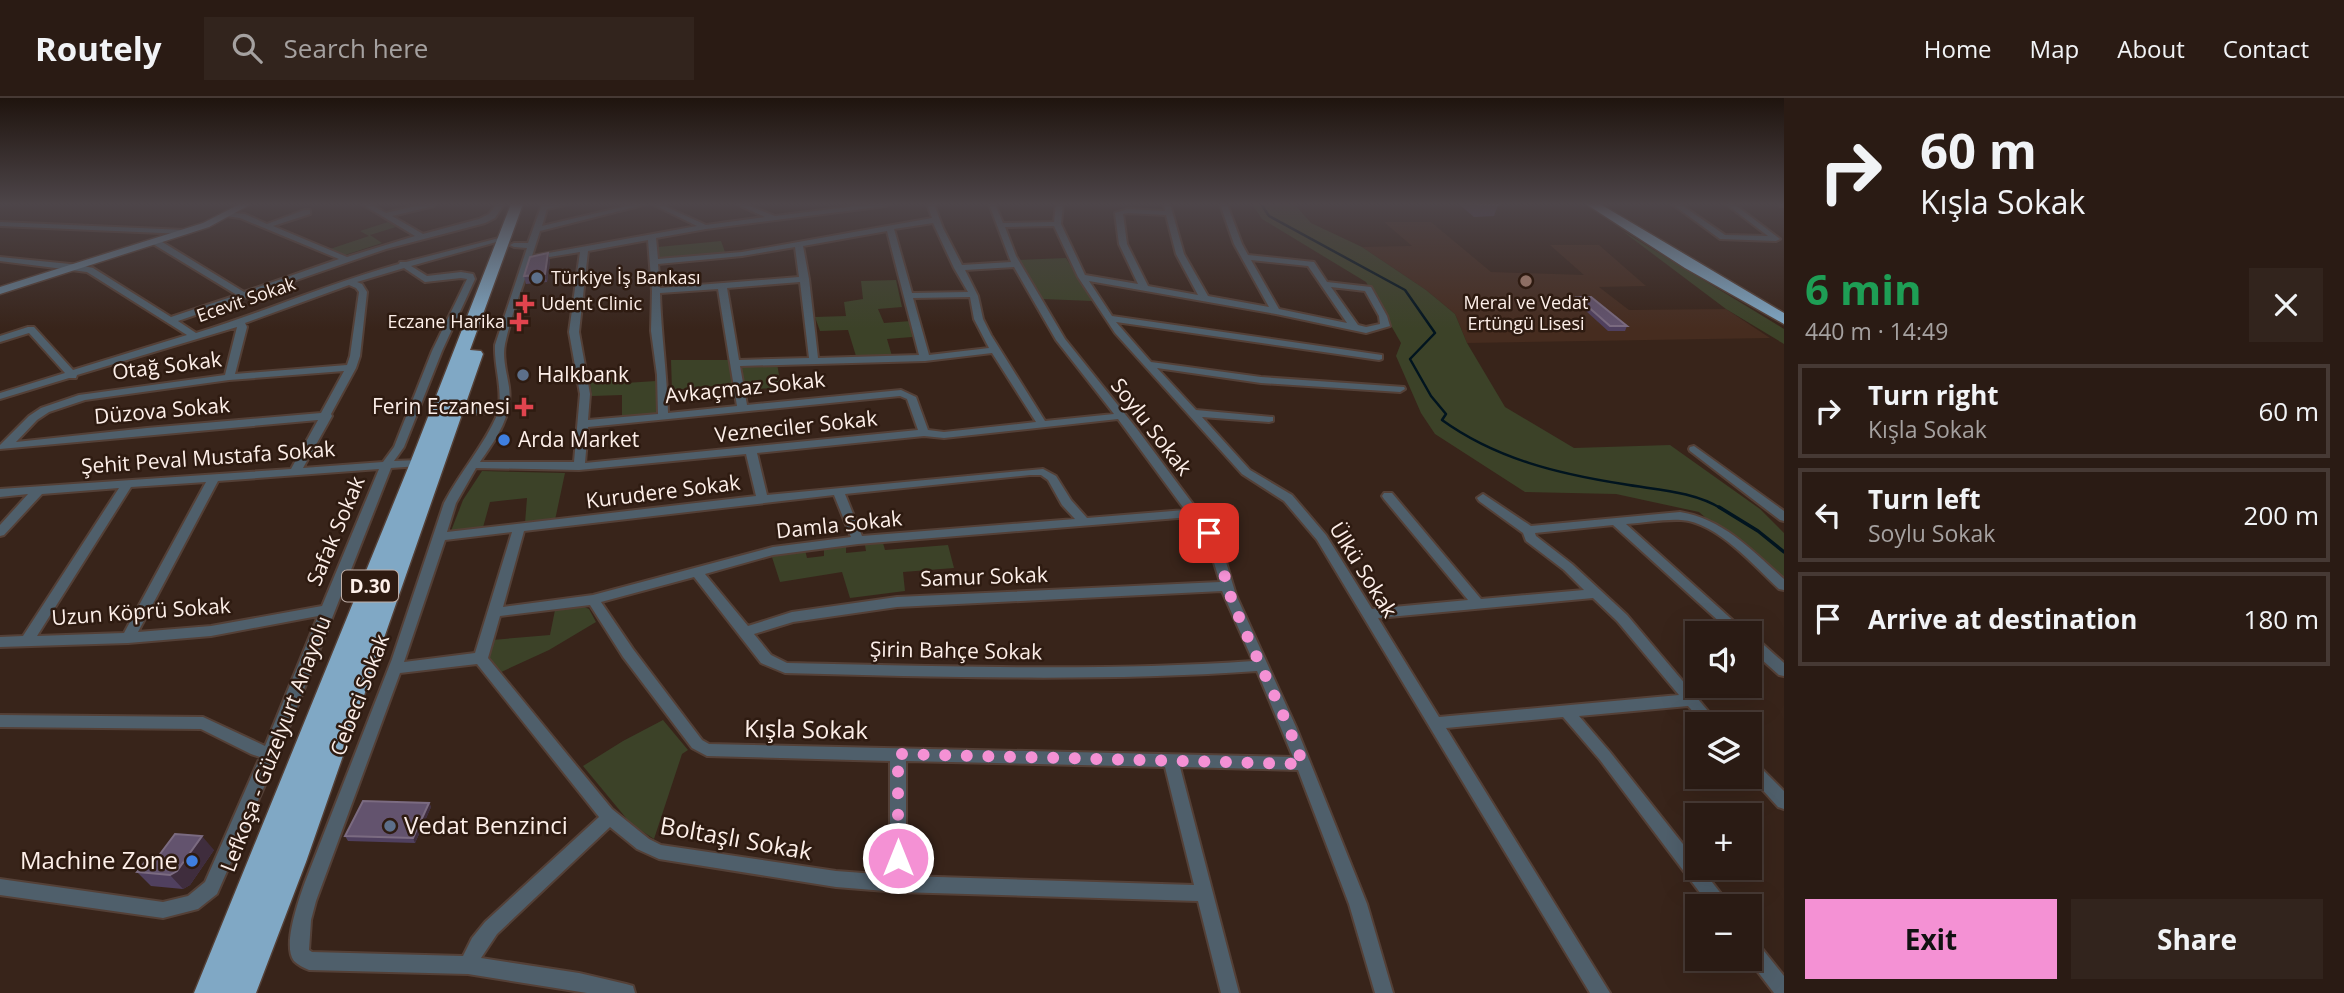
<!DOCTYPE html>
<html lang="en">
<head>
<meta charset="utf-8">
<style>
	:root { --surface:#2a1b14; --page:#32241d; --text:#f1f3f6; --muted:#a5a1a0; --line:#463934; --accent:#f491d4 }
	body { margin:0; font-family:"Open Sans",sans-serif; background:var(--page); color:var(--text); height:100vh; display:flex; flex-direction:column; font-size:26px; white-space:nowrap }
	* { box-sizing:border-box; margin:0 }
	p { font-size:23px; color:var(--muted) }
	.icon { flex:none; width:38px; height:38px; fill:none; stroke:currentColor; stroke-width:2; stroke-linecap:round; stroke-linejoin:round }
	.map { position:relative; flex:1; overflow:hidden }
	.sheet { display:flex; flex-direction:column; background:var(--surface); width:560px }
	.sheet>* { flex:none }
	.hud { background:#2a1b14; color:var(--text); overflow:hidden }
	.tools { position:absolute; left:1685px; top:523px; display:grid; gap:14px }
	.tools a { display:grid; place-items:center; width:77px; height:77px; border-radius:0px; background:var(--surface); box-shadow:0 7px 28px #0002,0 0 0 2px var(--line); font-size:35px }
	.pin { position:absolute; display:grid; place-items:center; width:60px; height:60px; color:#fff; margin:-30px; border-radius:14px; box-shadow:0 4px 10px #0006 }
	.me { position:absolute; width:77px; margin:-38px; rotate:0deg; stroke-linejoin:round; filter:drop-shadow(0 0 5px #0008) }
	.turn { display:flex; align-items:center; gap:24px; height:147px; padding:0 21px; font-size:32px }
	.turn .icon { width:91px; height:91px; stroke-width:2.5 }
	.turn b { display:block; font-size:49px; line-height:60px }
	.round { display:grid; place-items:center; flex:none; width:74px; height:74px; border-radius:0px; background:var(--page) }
	.headline { display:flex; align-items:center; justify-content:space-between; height:119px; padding:0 21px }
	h1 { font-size:42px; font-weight:700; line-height:52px; color:#1e9e55 }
	.button { display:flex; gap:14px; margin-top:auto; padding:14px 21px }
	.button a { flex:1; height:80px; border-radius:0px; background:var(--accent); color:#111; font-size:28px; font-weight:700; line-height:80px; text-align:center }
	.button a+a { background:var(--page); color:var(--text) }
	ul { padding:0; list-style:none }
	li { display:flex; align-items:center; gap:21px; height:94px; margin:0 14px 10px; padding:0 7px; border:4px solid var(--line); border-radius:0px }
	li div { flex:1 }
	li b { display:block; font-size:26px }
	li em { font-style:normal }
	header { display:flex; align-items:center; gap:42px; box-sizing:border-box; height:98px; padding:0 35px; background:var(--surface); border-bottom:2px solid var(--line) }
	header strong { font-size:33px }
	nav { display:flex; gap:38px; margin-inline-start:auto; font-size:24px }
	.search { width:490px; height:63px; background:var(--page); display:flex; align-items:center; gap:18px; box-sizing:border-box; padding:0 24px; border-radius:0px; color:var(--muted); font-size:26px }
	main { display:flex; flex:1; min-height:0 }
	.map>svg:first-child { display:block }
	.built { fill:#462c1f }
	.green { fill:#3c4228 }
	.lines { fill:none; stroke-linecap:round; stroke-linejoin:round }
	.stream-far1 { stroke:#01141f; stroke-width:2.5 }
	.stream { stroke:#01141f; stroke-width:3.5 }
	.street-casing { stroke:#544037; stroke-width:4 }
	.secondary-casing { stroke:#544037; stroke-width:3 }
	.highway-casing { stroke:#544037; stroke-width:3 }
	.street { fill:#4f5f6b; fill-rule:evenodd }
	.secondary { fill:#637c8f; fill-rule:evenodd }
	.highway { fill:#80a8c5; fill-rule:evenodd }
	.wall { fill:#50405f }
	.shaded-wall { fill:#3f2d3d }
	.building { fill:#63536e; stroke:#7b6b81; stroke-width:2 }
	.route { stroke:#f491d4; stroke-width:12; stroke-dasharray:0 21.6 }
	.service-dot { fill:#5c6f8a; stroke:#2e1b11; stroke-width:2.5 }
	.education-dot { fill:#8d6e63; stroke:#2e1b11; stroke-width:2.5 }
	.health-dot { fill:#e0444e; stroke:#2e1b11; stroke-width:2.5 }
	.shop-dot { fill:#3f7fe0; stroke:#2e1b11; stroke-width:2.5 }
	.labels { text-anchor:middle; stroke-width:5; stroke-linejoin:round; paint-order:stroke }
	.far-poi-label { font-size:18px; fill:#fdefe9; stroke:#2e1b11; text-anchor:start }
	.far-street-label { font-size:18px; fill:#fdefe9; stroke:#2e1b11 }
	.shield { fill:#2e1b11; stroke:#bfafa8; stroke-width:2 }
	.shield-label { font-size:19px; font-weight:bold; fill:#fdefe9 }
	.street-label { font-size:21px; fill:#fdefe9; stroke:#2e1b11 }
	.poi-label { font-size:21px; fill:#fdefe9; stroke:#2e1b11; text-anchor:start }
	.near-street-label { font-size:24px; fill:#fdefe9; stroke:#2e1b11 }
	.near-poi-label { font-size:24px; fill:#fdefe9; stroke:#2e1b11; text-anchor:start }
</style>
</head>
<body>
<header>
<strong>Routely</strong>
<div class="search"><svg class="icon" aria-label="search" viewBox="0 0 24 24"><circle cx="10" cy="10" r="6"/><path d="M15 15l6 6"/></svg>Search here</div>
<nav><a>Home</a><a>Map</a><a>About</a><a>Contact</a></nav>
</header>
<main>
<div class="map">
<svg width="1784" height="895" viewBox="0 0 1784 895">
	<rect width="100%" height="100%" fill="#38241a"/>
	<path class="built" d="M1384 124H1431L1491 174 1584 177 1550 147H1599L1646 188 1599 189 1629 212 1726 211 1770 240 1467 245 1455 216 1426 192 1362 149 1412 148Z"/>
	<path class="green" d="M1252 106H1294L1311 125 1362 149 1426 192 1455 216 1467 245 1505 309 1574 350 1670 347 1760 411 1784 435V487L1699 414 1616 396 1525 394 1435 336 1421 315 1396 258 1401 245 1366 184 1262 121Z
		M388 124 396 129 370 137 382 145 342 158 327 152 369 138 360 133Z
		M1621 132 1784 231V246L1726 211Z
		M721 143 725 154 659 161 658 149Z
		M1066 160 1093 203 1042 201 1017 162Z
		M896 182 902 209 878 211 884 225 911 223 912 239 887 241 892 258H856L848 232 820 233 815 219 846 218 844 204 863 201 861 183Z
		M671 262H730L733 286 672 292Z
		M777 265 781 290 744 291 741 267Z
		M624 277 625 285 656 283V315L622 319V297L592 298 590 285Z
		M482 373 565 375 555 422 525 425 527 400 490 404 482 433H451L463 402Z
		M883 445 885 452 948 447 954 470 903 474 905 493 850 500 842 474 780 484 771 456 805 452 807 460 824 458V451L846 449V455L866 453 865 447Z
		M582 508 589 511 596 524 549 552 499 575 489 565 492 542 550 537 555 512Z
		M663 622 688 652 682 656 654 741 631 726 583 668 623 643Z"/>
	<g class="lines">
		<path class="stream-far1" d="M1261 106 1269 118 1405 192 1435 235 1410 261 1431 298 1446 316 1442 322C1496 361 1559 376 1623 386 1656 392 1693 393 1722 411"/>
		<path class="stream" d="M1719 409 1758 433 1784 454"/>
		<g class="street-casing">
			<path id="street" d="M362 106H370L386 115 424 106H434V108L392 118 423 136 479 121 489 116 497 106H504L495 120 485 125 386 151 178 223 196 235C264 214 330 185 399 166L400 164H406L503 139 507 141 411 168 427 178 461 174 473 176 475 181 442 253 404 349 394 363 419 362 425 365 419 368 391 370 279 655 217 796 198 811 163 820 0 797V781L163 804 188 798 205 784 260 659 251 656 201 631 0 629V617L203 619 265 648 318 518 211 538 128 545 0 549V539L23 538 119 390 42 396 4 437 0 438V427L28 396 0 399V391L291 371 318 322 0 351V347L29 318 41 310 79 297 225 277 237 229 77 277 76 280H69L0 301V295L65 275 29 235 0 244V238L28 229H34L73 272 187 237 87 174 0 163V159L80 167 93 170 171 219 237 197 153 146V142H159L244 194 339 161 240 120 226 118V114L245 116 267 126 304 112H310V116L273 128 347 159 415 138ZM404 170 425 184 461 180 467 181 432 253 394 349 383 364 303 370 332 318 331 316 356 270 360 258 367 194 362 186 357 184ZM349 187 356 190 359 194 350 258 347 267 235 276 247 229 245 225ZM344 273 321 315 147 330 16 344 37 322 49 314 85 302 229 282ZM379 371 322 508 211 528 138 534 218 383ZM206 384 124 535 37 538 131 389Z
				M542 106H569L547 111 542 128 635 106H647L540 133 532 158 697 128 652 106H660L706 127 765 119 736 106H744L775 118 872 106H890L886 108 706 131 656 140 658 161 742 154 932 120 927 106H934L943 130 962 167 1011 164 989 106H995L1003 125 1054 124 1056 106H1063L1061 126 1085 177 1138 186 1119 146 1115 115 1128 111 1165 113 1164 106H1170L1184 156 1208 198 1269 209 1234 146 1220 106H1227L1242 146 1248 157 1314 164 1327 184 1371 189 1387 218 1390 228 1366 235 1276 216 1089 183 1112 218 1382 257V261L1379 262 1116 224 1151 264 1261 279 1404 289 1405 291 1400 294 1261 285 1157 270 1196 312 1273 319V323L1269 324 1202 319 1250 372 1292 397 1326 437 1372 511 1468 502 1384 401 1382 398 1384 395H1392L1481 501 1584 492 1564 472 1526 443 1523 435 1479 403 1477 400 1483 396 1531 428 1680 414C1724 421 1752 453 1784 481V492L1779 491C1754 468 1717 424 1681 422 1663 421 1644 425 1626 426L1748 536H1733L1613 427 1535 435 1536 438 1572 466 1627 517 1719 626H1704L1688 608 1579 618 1610 654 1698 765V770H1701L1726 802 1728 808H1710L1600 662 1563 619 1446 630 1610 895H1590L1317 442 1284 403 1242 376 1115 235 1078 179 1054 128 1005 129 1016 158 1065 241 1137 331 1219 441 1236 497 1296 629 1367 806 1393 895H1375L1349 806 1298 672 1180 669 1239 895H1221L1198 803 898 794 836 789 659 761 637 751 610 729 497 836 481 860 579 875 626 886 633 888 635 895H587L468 876 309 872C304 870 298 867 294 863 282 848 299 801 305 784L392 561 444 405C460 374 484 348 498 315L454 316 449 313 454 310 499 309C502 288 494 268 495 247L527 150 514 149 510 147 514 145H528ZM1128 115 1166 117 1176 156 1198 197 1148 188 1127 146 1123 116ZM933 125 954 170 968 194 912 195 894 131ZM887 133 919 257 818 260 809 181 803 148ZM648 142 652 193 651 233 657 277 658 316 588 322 590 296 579 234 588 153ZM795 149 799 179 660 190 658 166 742 158ZM580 154 569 234 580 296 574 364H480C496 341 513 318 509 289 507 275 502 260 505 246 511 217 523 189 531 162ZM1251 162 1308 168 1347 225 1279 211ZM1014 169 1056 242 1114 316 1045 323 991 237 983 221 978 198 965 172ZM800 184 809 260 739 262 727 190ZM1331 189 1365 193 1379 218 1380 226 1366 229 1358 227ZM718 191 737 308 668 315C667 275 661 235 660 195ZM970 199 974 221 989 250 929 257 913 200ZM992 255 1036 324 944 334 928 332 916 299 901 292 747 307 740 268 925 263ZM900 298 907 301 918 332 585 365 588 329ZM1118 321 1185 412 1087 420 1071 402 1056 378 1043 371 767 397 757 355 924 338 944 340ZM746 356 756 398 447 434 456 405 476 370 579 372ZM1030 377H1041L1048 382 1062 407 1075 421 862 438 845 396ZM834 397 851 439 773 449 593 497 503 509 524 433ZM1190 419 1207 442 1220 484 897 499 792 514 748 528 705 476 773 457 858 446ZM512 434 475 555 404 564 445 442ZM694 479 761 565 785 575C943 579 1100 584 1257 573L1293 659 709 646 702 642 633 551 601 504ZM1222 493 1253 563C1097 574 942 568 787 565L771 557 754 536 793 524 897 509ZM1593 500 1617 523 1679 597 1439 619 1378 520ZM590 507 623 559 692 650 707 658 890 663V777L836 773 661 747 649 741 612 711 488 560 500 518ZM477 566 599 719 485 824 472 840 463 858 312 854 309 852 311 822 316 803 400 575ZM906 663 1165 669 1194 787 906 778Z
				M1672 106H1680L1725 137 1768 138 1726 106H1734L1780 141 1776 143 1720 141Z
				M1779 106H1784V108H1780Z
				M0 124 185 132 189 134 185 136 0 128Z
				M1694 348 1784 413V423L1780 422 1690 353 1689 351 1690 349Z
				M1750 538 1755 539 1784 565V578L1779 577 1750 551Z
				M1750 662 1755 664 1784 693V711L1778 709 1750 678Z
				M1750 840 1756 843 1784 878V895H1774L1748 861H1750Z"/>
		</g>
		<g class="secondary-casing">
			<path id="secondary" d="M240 106H251L209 129 0 196V189L203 125Z"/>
		</g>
		<g class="highway-casing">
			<path id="highway" d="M511 106H523L470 252 481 253 483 256 306 764 256 895H194L410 365Z
				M1586 106H1600L1784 215V226L1685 170Z"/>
		</g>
		<use href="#street" class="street"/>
		<use href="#secondary" class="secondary"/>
		<use href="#highway" class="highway"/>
	</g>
	<path class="wall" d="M1459 106H1497L1498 107 1494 118 1474 119Z
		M548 155 550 163 547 184 526 186 524 178Z
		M1577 199 1627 228 1625 233H1608L1575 203Z
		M429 705 431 709 415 745 348 743 345 738Z
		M214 752 190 787 183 791 151 788 137 774 157 760Z"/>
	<path class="shaded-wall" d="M548 155 550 163 547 184 545 176Z
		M429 705 431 709 415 745 413 740Z
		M202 738 214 752 190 787 183 791 170 777Z"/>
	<path class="building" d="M1477 106H1497L1498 107H1479Z
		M548 155 545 176 524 178 530 159Z
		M1577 199H1591L1627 228H1610Z
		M363 703 429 705 413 740 345 738Z
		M175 736 202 738 177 773 170 777 137 774 148 760H157Z"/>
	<linearGradient id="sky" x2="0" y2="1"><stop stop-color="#1f140e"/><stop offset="0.46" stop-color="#4d4549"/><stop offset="1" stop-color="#4d4549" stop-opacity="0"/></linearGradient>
	<rect width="1784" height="231" fill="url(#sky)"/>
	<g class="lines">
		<path class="route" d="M898 760V656L1303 666C1282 609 1254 557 1232 502 1223 479 1222 456 1209 435"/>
	</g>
	<g class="service-dot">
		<circle cx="537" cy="180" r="7"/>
		<circle cx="523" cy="277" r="7"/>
		<circle cx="390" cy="728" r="7"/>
	</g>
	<circle class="education-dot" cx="1526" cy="183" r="7"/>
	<g class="health-dot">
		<path d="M521.5 195.5h7v7h7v7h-7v7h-7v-7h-7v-7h7z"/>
		<path d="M515.5 213.5h7v7h7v7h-7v7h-7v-7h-7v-7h7z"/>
		<path d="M520.5 298.5h7v7h7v7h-7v7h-7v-7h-7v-7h7z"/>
	</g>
	<g class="shop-dot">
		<circle cx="504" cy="342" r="7"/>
		<circle cx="192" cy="763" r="7"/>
	</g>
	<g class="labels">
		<g class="far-poi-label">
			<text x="551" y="186">Türkiye İş Bankası</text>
			<text x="1526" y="211" text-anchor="middle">Meral ve Vedat<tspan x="1526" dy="21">Ertüngü Lisesi</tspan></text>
			<text x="541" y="212">Udent Clinic</text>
			<text x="505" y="230" text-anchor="end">Eczane Harika</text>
		</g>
		<g class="far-street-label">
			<text transform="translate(246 202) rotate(-19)" y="6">Ecevit Sokak</text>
		</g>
		<rect class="shield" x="342" y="472.5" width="56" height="31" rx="5"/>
		<g class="shield-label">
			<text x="370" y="495">D.30</text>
		</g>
		<g class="street-label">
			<text transform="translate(167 268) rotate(-7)" y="7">Otağ Sokak</text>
			<text transform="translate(745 290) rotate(-6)" y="7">Avkaçmaz Sokak</text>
			<text transform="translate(162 313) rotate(-5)" y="7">Düzova Sokak</text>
			<text transform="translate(796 329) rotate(-6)" y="7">Vezneciler Sokak</text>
			<text transform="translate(1151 329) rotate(52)" y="7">Soylu Sokak</text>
			<text transform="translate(208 360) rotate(-4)" y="7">Şehit Peval Mustafa Sokak</text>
			<text transform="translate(663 394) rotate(-7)" y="7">Kurudere Sokak</text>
			<text transform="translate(839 427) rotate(-6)" y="7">Damla Sokak</text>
			<text transform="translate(336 433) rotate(-67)" y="7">Safak Sokak</text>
			<text transform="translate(1363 472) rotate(58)" y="7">Ülkü Sokak</text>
			<text transform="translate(984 479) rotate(-2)" y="7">Samur Sokak</text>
			<text transform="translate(141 514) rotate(-4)" y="7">Uzun Köprü Sokak</text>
			<text transform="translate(956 553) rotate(1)" y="7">Şirin Bahçe Sokak</text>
			<text transform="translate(360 597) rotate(-69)" y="7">Cebeci Sokak</text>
			<text transform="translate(276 646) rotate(-69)" y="7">Lefkoşa - Güzelyurt Anayolu</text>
		</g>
		<g class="poi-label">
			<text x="537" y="284">Halkbank</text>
			<text x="510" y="316" text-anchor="end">Ferin Eczanesi</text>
			<text x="518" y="349">Arda Market</text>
		</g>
		<g class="near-street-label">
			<text transform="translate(806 632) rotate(1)" y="8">Kışla Sokak</text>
			<text transform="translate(736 741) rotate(10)" y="8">Boltaşlı Sokak</text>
		</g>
		<g class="near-poi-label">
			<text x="404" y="736">Vedat Benzinci</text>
			<text x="178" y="771" text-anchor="end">Machine Zone</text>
		</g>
	</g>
</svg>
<div class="tools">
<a><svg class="icon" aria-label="sound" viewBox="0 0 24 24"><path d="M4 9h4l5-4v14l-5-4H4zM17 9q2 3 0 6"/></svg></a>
<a><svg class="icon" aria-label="layers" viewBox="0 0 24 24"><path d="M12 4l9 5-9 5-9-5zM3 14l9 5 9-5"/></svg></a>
<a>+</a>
<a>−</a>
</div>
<div class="pin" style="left:1209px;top:435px;background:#d93025"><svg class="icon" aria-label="arrive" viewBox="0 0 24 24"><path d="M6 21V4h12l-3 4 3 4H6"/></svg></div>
<svg class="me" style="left:898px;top:760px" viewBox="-20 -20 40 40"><circle r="17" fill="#f491d4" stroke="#fff" stroke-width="3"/><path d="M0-11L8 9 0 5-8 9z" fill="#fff"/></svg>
</div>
<section class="sheet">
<div class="hud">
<div class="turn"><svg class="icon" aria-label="right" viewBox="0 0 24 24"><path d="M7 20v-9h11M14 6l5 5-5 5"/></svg><div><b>60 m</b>Kışla Sokak</div></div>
</div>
<div class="headline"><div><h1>6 min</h1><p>440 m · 14:49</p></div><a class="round"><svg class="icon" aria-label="close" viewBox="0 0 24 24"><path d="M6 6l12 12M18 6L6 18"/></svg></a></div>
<ul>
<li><svg class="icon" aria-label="right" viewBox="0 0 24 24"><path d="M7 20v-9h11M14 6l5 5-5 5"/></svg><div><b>Turn right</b><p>Kışla Sokak</p></div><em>60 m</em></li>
<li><svg class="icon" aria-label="left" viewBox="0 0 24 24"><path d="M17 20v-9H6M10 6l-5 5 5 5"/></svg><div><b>Turn left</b><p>Soylu Sokak</p></div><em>200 m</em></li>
<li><svg class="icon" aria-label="arrive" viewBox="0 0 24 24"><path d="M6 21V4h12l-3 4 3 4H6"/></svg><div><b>Arrive at destination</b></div><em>180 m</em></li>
</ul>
<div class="button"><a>Exit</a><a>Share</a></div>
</section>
</main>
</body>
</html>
